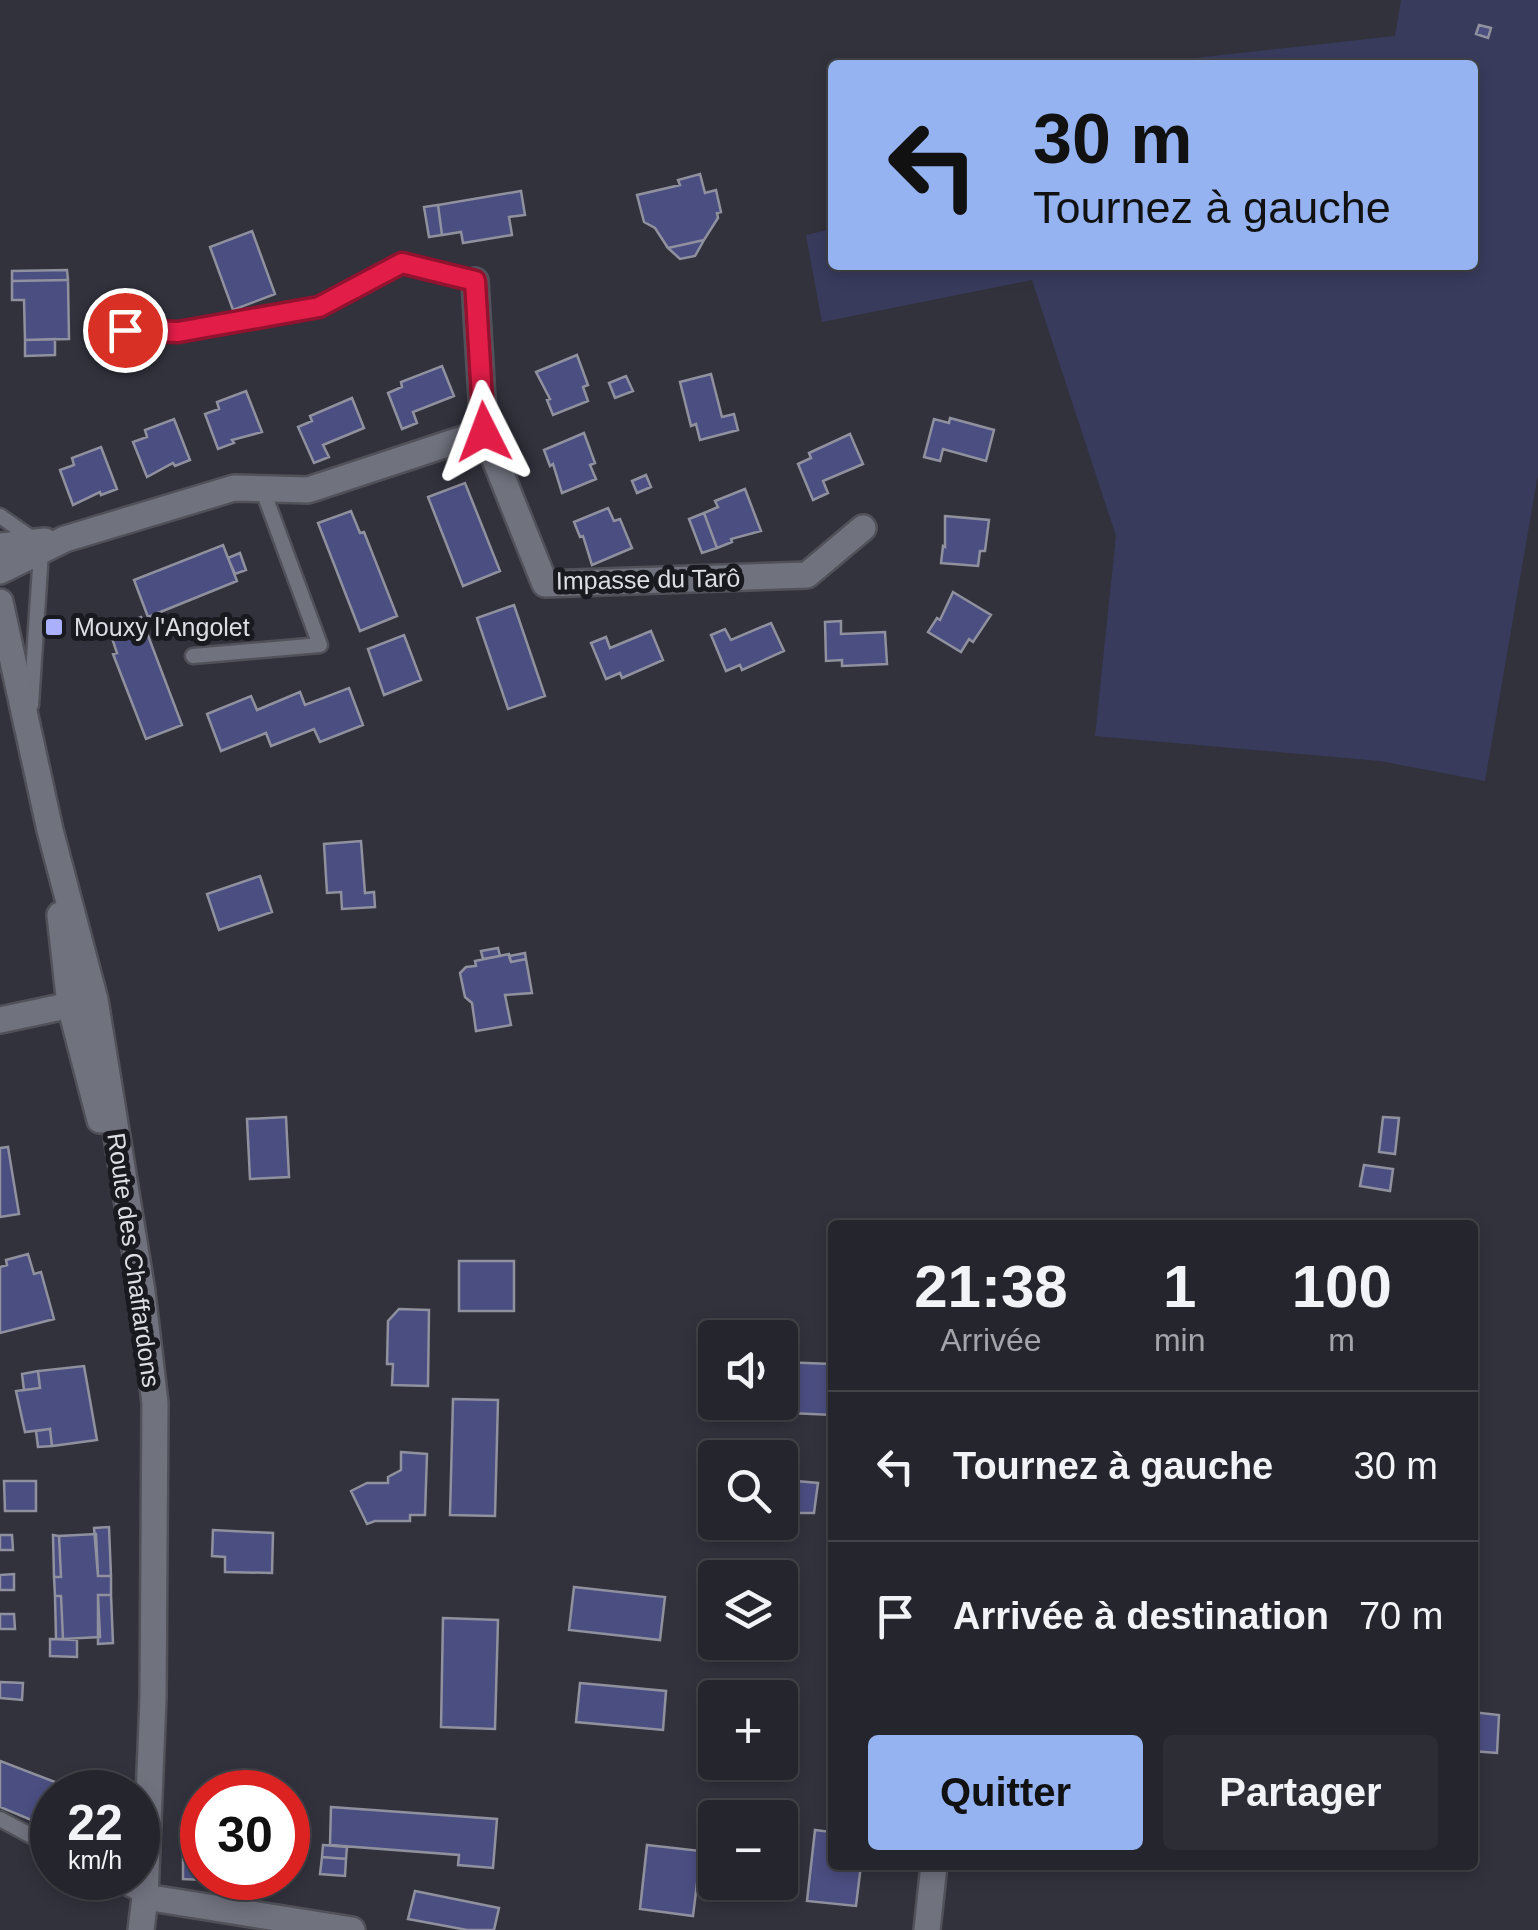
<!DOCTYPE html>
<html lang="fr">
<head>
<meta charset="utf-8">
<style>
	:root { --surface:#25262d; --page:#2d2e35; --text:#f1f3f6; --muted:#a3a5aa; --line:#424349; --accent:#95b2f1 }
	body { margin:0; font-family:Helvetica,sans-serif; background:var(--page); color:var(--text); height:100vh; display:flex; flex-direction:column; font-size:38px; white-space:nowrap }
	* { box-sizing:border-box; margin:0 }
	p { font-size:32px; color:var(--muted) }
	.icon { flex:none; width:55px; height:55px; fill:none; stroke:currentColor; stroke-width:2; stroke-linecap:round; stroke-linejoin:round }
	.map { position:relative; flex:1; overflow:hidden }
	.details { position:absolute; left:828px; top:1220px; width:650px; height:650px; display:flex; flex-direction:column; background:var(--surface); border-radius:10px; box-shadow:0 5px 15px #0003,0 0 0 2px var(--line) }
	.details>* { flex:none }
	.banner { position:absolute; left:828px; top:60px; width:650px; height:210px; border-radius:10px; box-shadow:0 5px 15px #0003,0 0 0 2px var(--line); background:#95b2f1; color:#111; overflow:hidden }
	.tools { position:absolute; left:698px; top:1320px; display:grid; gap:20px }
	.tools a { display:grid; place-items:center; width:100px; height:100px; border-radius:10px; background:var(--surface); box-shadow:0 5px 15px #0003,0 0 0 2px var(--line); font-size:50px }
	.speed { position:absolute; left:30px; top:1770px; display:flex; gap:20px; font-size:50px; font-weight:700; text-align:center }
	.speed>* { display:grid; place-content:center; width:130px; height:130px; border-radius:50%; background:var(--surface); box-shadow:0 5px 15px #0003,0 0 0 2px var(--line); line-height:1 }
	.speed small { font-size:25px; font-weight:400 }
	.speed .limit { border:15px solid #d22; background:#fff; color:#111 }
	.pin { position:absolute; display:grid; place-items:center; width:85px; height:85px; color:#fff; margin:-42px; border:5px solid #fff; border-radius:50%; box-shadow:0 2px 10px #0007 }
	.me { position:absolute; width:110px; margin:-55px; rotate:357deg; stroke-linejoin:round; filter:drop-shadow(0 0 8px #0008) }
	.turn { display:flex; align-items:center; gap:35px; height:210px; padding:0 40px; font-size:45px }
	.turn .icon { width:130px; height:130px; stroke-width:2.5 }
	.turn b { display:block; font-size:70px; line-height:85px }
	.eta { display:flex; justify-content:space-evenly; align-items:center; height:170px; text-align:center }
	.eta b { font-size:60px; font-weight:800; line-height:70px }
	.cta { display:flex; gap:20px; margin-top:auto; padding:20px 40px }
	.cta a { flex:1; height:115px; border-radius:10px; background:var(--accent); color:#111; font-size:40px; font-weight:800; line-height:115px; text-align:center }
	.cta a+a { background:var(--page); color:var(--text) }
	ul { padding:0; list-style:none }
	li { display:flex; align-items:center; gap:30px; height:150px; padding:0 40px; border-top:2px solid var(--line) }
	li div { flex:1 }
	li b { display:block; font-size:38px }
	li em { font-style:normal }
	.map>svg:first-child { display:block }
	.green { fill:#393b5d }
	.building { fill:#4b4e81; stroke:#90919e; stroke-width:2.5 }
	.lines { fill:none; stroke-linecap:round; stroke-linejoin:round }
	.lane-casing { stroke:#505159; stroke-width:19 }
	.street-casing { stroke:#505159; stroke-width:30 }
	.secondary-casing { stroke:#505159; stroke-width:30 }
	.lane { stroke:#70727e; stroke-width:14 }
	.street { stroke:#70727e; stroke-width:25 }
	.secondary { stroke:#70727e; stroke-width:25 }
	.route-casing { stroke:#92132f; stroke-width:25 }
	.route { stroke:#e11d48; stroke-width:18 }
	.poi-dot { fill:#aab0fb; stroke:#191a1f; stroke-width:4 }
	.labels { text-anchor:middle; stroke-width:10; stroke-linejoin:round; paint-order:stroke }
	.street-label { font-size:25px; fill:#dddee5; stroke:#191a1f }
	.poi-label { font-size:25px; fill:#dddee5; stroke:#191a1f; text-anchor:start }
</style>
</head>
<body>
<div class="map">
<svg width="1538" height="1930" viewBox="0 0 1538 1930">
	<rect width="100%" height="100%" fill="#31323c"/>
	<path class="green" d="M1401 0H1538V474L1485 781 1380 761 1095 736 1116 536 1032 280 822 322 806 235 832 229V265H1472V65H1132L1395 36Z"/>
	<path class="building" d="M1479 25 1491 28 1488 38 1476 34Z
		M700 174 705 193 716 190 721 212 717 213 718 218 704 240 668 248 655 228 644 222 637 195 680 185 678 180Z
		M521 191 525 215 509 217 512 235 463 243 461 232 442 235 438 205Z
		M438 205 442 235 429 237 424 207Z
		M252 231 275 294 233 310 210 247Z
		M704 240 695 256 680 259 668 248Z
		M67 270 68 280 12 281V271Z
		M68 280 69 339 25 340 24 300H12V281Z
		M55 339V355L25 356V340Z
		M577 355 588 385 583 387 588 401 553 415 547 400 550 399 536 372Z
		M442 366 454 396 413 412 417 423 402 429 388 393 402 387 401 382Z
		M711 374 722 417 734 414 738 430 700 440 696 424 691 426 680 382Z
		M626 376 633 391 615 398 609 383Z
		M246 391 262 432 232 440 234 443 218 449 205 414 219 409 217 402Z
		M352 398 364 428 323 445 329 457 314 463 298 427 312 421 310 416Z
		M950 418 994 430 986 461 943 449 940 461 924 457 934 419 949 423Z
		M174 419 190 460 175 466 173 463 147 477 133 442 147 437 145 430Z
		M584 433 595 463 590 465 596 479 562 493 553 464 550 466 544 450Z
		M850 434 863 464 823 481 828 493 813 500 798 464 811 458 809 453Z
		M101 447 117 489 101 495 100 492 73 505 60 470 74 465 72 458Z
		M646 475 651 487 637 493 632 481Z
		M465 483 500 571 463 586 428 497Z
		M745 489 761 531 731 539 732 542 717 548 704 513 718 507 715 501Z
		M608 508 614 521 620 519 632 548 592 565 583 536 580 537 574 522Z
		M351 511 360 533 364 532 397 616 360 631 318 523Z
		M704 513 717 548 702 553 689 519Z
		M945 516 989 520 985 551H980L978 566 941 563 943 546 945 547Z
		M223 545 237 581 148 617 134 580Z
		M240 553 246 570 235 574 228 558Z
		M953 592 991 615 973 642 969 639 961 652 928 632 937 618 940 620Z
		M514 605 545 696 508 709 477 618Z
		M141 617 182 725 146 739 113 654 117 653 109 629Z
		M841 621V634L885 632 887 664 842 666V660L826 661 825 622Z
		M771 623 784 651 742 670 740 665 726 671 711 635 725 629 731 640Z
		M651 631 663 660 622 678 620 673 606 679 591 643 606 637 610 648Z
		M404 635 421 680 384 695 368 649Z
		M349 688 363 725 320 742 314 729 271 746 266 733 221 751 207 714 251 696 257 710 300 692 305 705Z
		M361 841 365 893 374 892 375 907 342 909 341 892 327 893 324 844Z
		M260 876 272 912 219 930 207 894Z
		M498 948 500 956 483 959 481 951Z
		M525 953 526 959 511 962 509 956Z
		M509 954 511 962 526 959 532 993 505 995 511 1025 476 1031 472 1003 465 997 460 973 466 967 476 966 475 961Z
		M286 1117 289 1177 250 1179 247 1119Z
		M1383 1117 1399 1118 1395 1154 1379 1152Z
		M8 1147 19 1214 0 1217V1148Z
		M1364 1165 1393 1169 1390 1191 1360 1186Z
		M28 1254 34 1274 41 1272 54 1319 0 1333V1267L7 1265 6 1260Z
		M459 1261H514V1311H459Z
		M399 1309 429 1310 428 1386 392 1385 393 1364H387L388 1321Z
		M780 1362 832 1364V1415L743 1411 744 1402H780Z
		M84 1366 97 1440 52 1446 50 1429 25 1432 16 1391 40 1388 38 1371Z
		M38 1371 40 1388 24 1390 22 1374Z
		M453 1399 498 1400 495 1516 450 1515Z
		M50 1429 52 1446 38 1447 36 1431Z
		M401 1452 427 1454 425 1515H410V1521H375L367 1524 351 1491 367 1483H388V1477L401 1470Z
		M780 1479 796 1481 792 1513 780 1512Z
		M4 1481H36V1511H5Z
		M796 1481 818 1483 814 1513H792Z
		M109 1527 111 1576H98L94 1528Z
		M213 1530 273 1533 272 1573 225 1572V1557L212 1556Z
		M96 1534 98 1576H111V1595H98L100 1637 63 1639 61 1596H55L54 1577H61L59 1536Z
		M0 1535H12L13 1550H0Z
		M53 1535 59 1536 61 1577H54Z
		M14 1574V1590H0V1575Z
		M574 1587 665 1597 660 1640 569 1630Z
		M98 1595H111L113 1643 98 1644Z
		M55 1596H61L63 1639H56Z
		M0 1614H14L15 1629H0Z
		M443 1618 498 1620 495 1729 441 1727Z
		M50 1639 77 1640V1657L50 1656Z
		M0 1682 23 1683 22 1700 0 1698Z
		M580 1683 666 1691 663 1730 576 1722Z
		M1472 1712 1499 1715 1497 1753 1472 1751Z
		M0 1761 55 1782 41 1824 0 1807Z
		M55 1782 83 1792H52V1829L41 1824Z
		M331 1807 497 1819 493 1868 458 1865 459 1855 330 1845Z
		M184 1818H202V1849H183Z
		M815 1830 832 1832V1865H861L856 1906 807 1901Z
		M323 1845 347 1847 346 1859 322 1857Z
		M647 1845 701 1851 693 1916 640 1909Z
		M183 1849H202V1878H227V1881L183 1879Z
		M322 1857 346 1859 345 1876 320 1874Z
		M415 1891 499 1908 494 1930H467L408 1919Z"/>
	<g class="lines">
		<g class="lane-casing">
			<path id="lane" d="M125 330 178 332 319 307 402 263 475 281
				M0 516 37 542 41 552 31 705
				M193 656 320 645 262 488
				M0 1819 52 1847
				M109 1878 145 1897"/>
		</g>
		<g class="street-casing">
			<path id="street" d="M475 281 484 432
				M0 546 45 541
				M0 571 65 539 234 488 308 490 484 432 545 584 807 575 863 528
				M0 1020 90 1001
				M145 1897 352 1930
				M927 1930 934 1865"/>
		</g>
		<g class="secondary-casing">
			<path id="secondary" d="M0 602 50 830 95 1000 142 1292 155 1403 153 1698 145 1897 141 1930
				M60 915 70 1005 100 1120"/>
		</g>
		<use href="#lane" class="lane"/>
		<use href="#street" class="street"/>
		<use href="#secondary" class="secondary"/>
	</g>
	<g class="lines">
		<g class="route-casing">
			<path id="route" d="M125 330 178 332 319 307 402 263 475 281 484 432"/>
		</g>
		<use href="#route" class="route"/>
	</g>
	<rect class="poi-dot" x="44" y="617" width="20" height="20" rx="5"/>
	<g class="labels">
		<g class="street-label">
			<text transform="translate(648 579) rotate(-1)" y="9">Impasse du Tarô</text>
			<text transform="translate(134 1260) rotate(82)" y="9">Route des Chaffardons</text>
		</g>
		<g class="poi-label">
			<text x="74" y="636">Mouxy l'Angolet</text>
		</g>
	</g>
</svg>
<div class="tools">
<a><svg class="icon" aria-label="sound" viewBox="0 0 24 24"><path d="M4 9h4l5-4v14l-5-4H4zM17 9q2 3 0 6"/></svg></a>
<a><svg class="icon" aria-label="search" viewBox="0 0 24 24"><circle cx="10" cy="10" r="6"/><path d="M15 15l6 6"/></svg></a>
<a><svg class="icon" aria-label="layers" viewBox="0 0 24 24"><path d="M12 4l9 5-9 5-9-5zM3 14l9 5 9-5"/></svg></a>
<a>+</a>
<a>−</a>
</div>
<div class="speed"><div>22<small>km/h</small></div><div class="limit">30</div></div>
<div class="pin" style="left:125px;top:330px;background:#d93025"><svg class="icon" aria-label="arrive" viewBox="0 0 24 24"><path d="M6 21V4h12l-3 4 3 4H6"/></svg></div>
<svg class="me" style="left:484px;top:432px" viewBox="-20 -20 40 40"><path d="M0-17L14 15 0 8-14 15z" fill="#e11d48" stroke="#fff" stroke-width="4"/></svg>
<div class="banner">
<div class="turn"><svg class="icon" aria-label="left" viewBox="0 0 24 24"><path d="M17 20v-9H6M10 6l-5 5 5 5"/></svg><div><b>30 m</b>Tournez à gauche</div></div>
</div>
<section class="details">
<div class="eta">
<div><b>21:38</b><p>Arrivée</p></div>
<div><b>1</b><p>min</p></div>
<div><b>100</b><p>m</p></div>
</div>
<ul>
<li><svg class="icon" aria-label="left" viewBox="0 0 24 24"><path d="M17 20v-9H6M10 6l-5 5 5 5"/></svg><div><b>Tournez à gauche</b></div><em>30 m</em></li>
<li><svg class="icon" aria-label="arrive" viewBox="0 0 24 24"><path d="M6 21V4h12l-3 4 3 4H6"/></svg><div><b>Arrivée à destination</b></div><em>70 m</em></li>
</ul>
<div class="cta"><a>Quitter</a><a>Partager</a></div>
</section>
</div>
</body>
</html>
